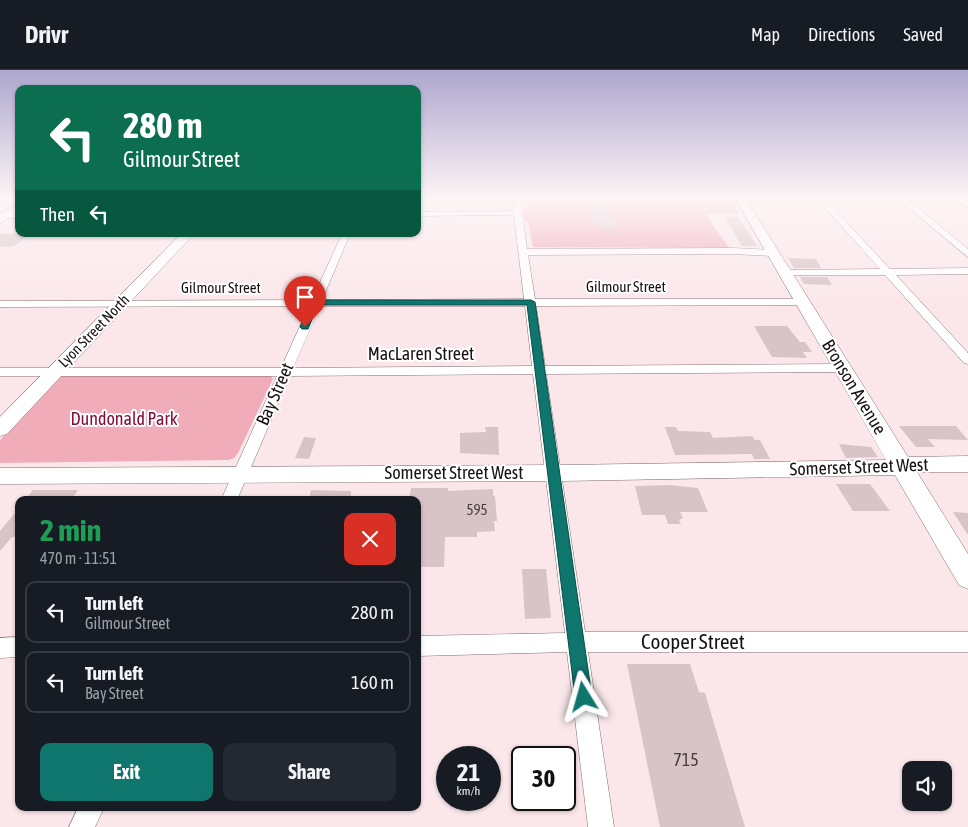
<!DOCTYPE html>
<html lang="en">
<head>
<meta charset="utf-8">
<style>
	:root { --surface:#171b24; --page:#242831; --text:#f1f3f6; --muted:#9ea1a6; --line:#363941; --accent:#0f766e }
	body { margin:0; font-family:"Asap Condensed",sans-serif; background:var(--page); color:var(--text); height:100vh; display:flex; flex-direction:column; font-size:19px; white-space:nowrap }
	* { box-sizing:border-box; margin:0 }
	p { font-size:16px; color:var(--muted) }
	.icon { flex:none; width:28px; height:28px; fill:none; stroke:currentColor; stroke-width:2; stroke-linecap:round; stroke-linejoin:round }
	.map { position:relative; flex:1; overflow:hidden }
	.panel { position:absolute; left:15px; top:426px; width:406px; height:315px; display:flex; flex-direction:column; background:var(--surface); border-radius:10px; box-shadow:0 1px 4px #0004 }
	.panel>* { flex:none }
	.top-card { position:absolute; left:15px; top:15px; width:406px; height:152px; border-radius:10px; box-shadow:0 1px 4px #0004; background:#0b6e4f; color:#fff; overflow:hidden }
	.fabs { position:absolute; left:902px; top:691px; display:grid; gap:10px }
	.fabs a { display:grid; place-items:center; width:50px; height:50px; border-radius:10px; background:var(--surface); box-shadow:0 1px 4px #0004; font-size:25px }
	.speed { position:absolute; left:436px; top:676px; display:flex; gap:10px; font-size:25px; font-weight:700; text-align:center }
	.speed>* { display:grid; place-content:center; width:65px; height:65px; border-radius:50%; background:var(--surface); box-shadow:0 1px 4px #0004; line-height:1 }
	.speed small { font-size:12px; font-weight:400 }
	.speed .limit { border:2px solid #111; border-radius:8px; background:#fff; color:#111 }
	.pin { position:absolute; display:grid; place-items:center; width:42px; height:42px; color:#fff; margin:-51px -21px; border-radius:50% 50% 50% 0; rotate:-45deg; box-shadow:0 0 5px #0007 }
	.pin .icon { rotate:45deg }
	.me { position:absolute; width:55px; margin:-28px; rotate:352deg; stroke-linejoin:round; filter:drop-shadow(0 0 4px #0008) }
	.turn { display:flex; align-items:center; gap:18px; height:105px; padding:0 25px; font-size:22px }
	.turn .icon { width:65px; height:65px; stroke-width:2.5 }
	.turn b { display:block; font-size:35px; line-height:42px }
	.then { display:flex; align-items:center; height:48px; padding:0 25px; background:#0003; gap:10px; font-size:19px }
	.round { display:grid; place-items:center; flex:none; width:52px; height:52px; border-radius:10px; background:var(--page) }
	.head { display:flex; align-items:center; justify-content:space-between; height:85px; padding:0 25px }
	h1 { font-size:30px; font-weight:700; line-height:38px; color:#1e9e55 }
	.cta { display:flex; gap:10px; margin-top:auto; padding:10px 25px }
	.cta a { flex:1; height:58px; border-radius:10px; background:var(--accent); color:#fff; font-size:20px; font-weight:700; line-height:58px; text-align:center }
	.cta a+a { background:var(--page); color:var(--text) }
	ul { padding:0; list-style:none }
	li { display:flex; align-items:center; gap:15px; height:62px; margin:0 10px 8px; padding:0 15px; border:2px solid var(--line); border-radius:10px }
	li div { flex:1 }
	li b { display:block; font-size:19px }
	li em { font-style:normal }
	header { display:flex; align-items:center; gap:30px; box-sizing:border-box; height:70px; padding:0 25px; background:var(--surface); border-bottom:1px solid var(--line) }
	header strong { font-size:24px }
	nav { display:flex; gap:28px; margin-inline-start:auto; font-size:18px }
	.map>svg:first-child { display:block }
	.green { fill:#f0acb8 }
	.building { fill:#d8c4c7 }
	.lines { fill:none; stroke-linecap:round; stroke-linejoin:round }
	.minor-casing { stroke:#816f72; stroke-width:1 }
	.secondary-casing { stroke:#816f72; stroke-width:1 }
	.minor { fill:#fff; fill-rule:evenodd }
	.secondary { fill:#fff; fill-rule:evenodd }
	.route { fill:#0f766e; stroke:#0a4d48 }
	.labels { text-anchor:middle; stroke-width:4; stroke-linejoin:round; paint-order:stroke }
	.far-street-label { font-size:15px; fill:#171112; stroke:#fff }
	.number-label { font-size:15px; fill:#473e3f }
	.street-label { font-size:18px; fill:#171112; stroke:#fff }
	.park-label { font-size:18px; fill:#850d3a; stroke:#fff }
	.near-number-label { font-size:18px; fill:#473e3f }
	.near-street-label { font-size:21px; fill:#171112; stroke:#fff }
</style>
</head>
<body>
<header>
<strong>Drivr</strong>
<nav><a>Map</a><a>Directions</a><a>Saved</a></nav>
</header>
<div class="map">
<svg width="968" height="757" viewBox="0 0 968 757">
	<rect width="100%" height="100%" fill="#fbe7ea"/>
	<path class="green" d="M523 128H730L739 144H705L729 178 533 177 528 152 525 151 523 139H526Z
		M62 306H271L273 309 238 383 234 388 228 390 0 393V370L58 308Z"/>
	<path class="building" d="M584 128H600L603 135H608L618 157H596Z
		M725 147H738L757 176H742Z
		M0 164H30L14 176 0 177Z
		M788 188 816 189 821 198H794Z
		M800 207H827L832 215 804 214Z
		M754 256H787L800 272H805L812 282H803L807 288 772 287Z
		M899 356H956L968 370 928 369 935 377H916Z
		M485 357H498L499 385 460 383V363L486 362Z
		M665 357H676L678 361 710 362 713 368 752 366 755 370H760L770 389H754L752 384 675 385Z
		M304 367 316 368 309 389 295 388Z
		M839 374 871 377 878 387 846 388Z
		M836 414H870L890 441H853Z
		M669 415 698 418 708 442H680L683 448 679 450 681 454H668L665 445H642L635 416Z
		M411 418H448V421L493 419V426H495L497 451H494L495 461 477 462V467H445L444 497H418V430H409Z
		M33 420H78L71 430H25Z
		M311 420 351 421V430H309Z
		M19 438V467H12L0 481V461Z
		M953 442 968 443V465Z
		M522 499H546L551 548 525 549Z
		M627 594H690L699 622 705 623 745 757H660Z"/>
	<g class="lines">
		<g class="minor-casing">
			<path id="minor" d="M512 128H520L527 179 732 178 773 180 778 183 773 186 732 184 528 185 535 229H803L808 232 803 235 536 236 545 296 843 294 849 298 843 302 546 304 585 562H968V582H588L614 757H588L567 582 418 586V566L565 563 533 304 290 306 237 430H221L277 306H0V298H281L309 236 0 237V231L312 230 342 164H350L322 230 524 229 514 145 418 146V142L514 141ZM320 236H525L532 296 293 298Z
				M816 128H824L890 199 968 198V204L896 205 968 283V294L964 293 885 205H783L781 203 786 200 880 199Z
				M897 128H906L968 179V187Z
				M954 128H963L968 131V137Z
				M0 144H19V148H0Z
				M19 567V587L0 588V568Z
				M78 738H104L95 757H69Z"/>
		</g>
		<g class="secondary-casing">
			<path id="secondary" d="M735 128H745L908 387 968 386V402H917L968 484V519L959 515 895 405 563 411 0 414V398L563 395 886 390Z
				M19 134V142L0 153V144Z
				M181 164H194L7 364 0 366V347Z"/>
		</g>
		<use href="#minor" class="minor"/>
		<use href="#secondary" class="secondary"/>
	</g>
	<linearGradient id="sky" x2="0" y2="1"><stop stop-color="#ada6ce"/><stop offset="0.55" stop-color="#fdf4f6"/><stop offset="1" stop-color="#fdf4f6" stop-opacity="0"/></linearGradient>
	<rect width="968" height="234" fill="url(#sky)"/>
	<path class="route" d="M315 230H531L535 232 592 627 590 633 584 636 578 633 575 627 527 235H318L308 259H302L300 257 311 233Z"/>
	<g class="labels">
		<g class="far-street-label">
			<text x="626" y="222">Gilmour Street</text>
			<text x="221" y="223">Gilmour Street</text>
			<text transform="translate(94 261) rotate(-46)" y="5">Lyon Street North</text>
		</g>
		<g class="number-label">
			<text x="477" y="445">595</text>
		</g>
		<g class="street-label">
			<text x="421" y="290">MacLaren Street</text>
			<text transform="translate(854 317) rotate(59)" y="6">Bronson Avenue</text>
			<text transform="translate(275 324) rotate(-66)" y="6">Bay Street</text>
			<text transform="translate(859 397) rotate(-2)" y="6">Somerset Street West</text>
			<text x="454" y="409">Somerset Street West</text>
		</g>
		<g class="park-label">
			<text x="124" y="355">Dundonald Park</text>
		</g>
		<g class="near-number-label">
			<text x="686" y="696">715</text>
		</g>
		<g class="near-street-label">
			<text x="693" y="579">Cooper Street</text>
		</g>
	</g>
</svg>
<div class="fabs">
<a><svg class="icon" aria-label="sound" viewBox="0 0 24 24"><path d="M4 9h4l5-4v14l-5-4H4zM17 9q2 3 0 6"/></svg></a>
</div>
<div class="speed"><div>21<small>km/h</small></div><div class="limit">30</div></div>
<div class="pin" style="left:305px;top:257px;background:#d93025"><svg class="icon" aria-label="arrive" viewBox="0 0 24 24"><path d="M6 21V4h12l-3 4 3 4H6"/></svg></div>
<svg class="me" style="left:584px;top:627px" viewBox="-20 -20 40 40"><path d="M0-17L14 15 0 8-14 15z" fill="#0f766e" stroke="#fff" stroke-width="4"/></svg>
<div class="top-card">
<div class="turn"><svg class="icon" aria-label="left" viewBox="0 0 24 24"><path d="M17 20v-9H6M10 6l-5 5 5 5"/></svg><div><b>280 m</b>Gilmour Street</div></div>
<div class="then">Then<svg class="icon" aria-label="left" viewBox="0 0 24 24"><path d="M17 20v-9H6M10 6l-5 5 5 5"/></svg></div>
</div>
<section class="panel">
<div class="head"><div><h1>2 min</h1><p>470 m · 11:51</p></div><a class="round" style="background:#d93025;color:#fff"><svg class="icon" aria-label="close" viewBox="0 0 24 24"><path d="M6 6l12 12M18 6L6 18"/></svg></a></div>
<ul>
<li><svg class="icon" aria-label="left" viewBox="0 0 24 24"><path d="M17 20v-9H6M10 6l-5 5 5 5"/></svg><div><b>Turn left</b><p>Gilmour Street</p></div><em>280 m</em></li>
<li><svg class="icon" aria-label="left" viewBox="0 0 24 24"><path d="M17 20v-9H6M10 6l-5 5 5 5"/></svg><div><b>Turn left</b><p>Bay Street</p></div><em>160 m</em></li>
</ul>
<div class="cta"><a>Exit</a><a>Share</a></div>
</section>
</div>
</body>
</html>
